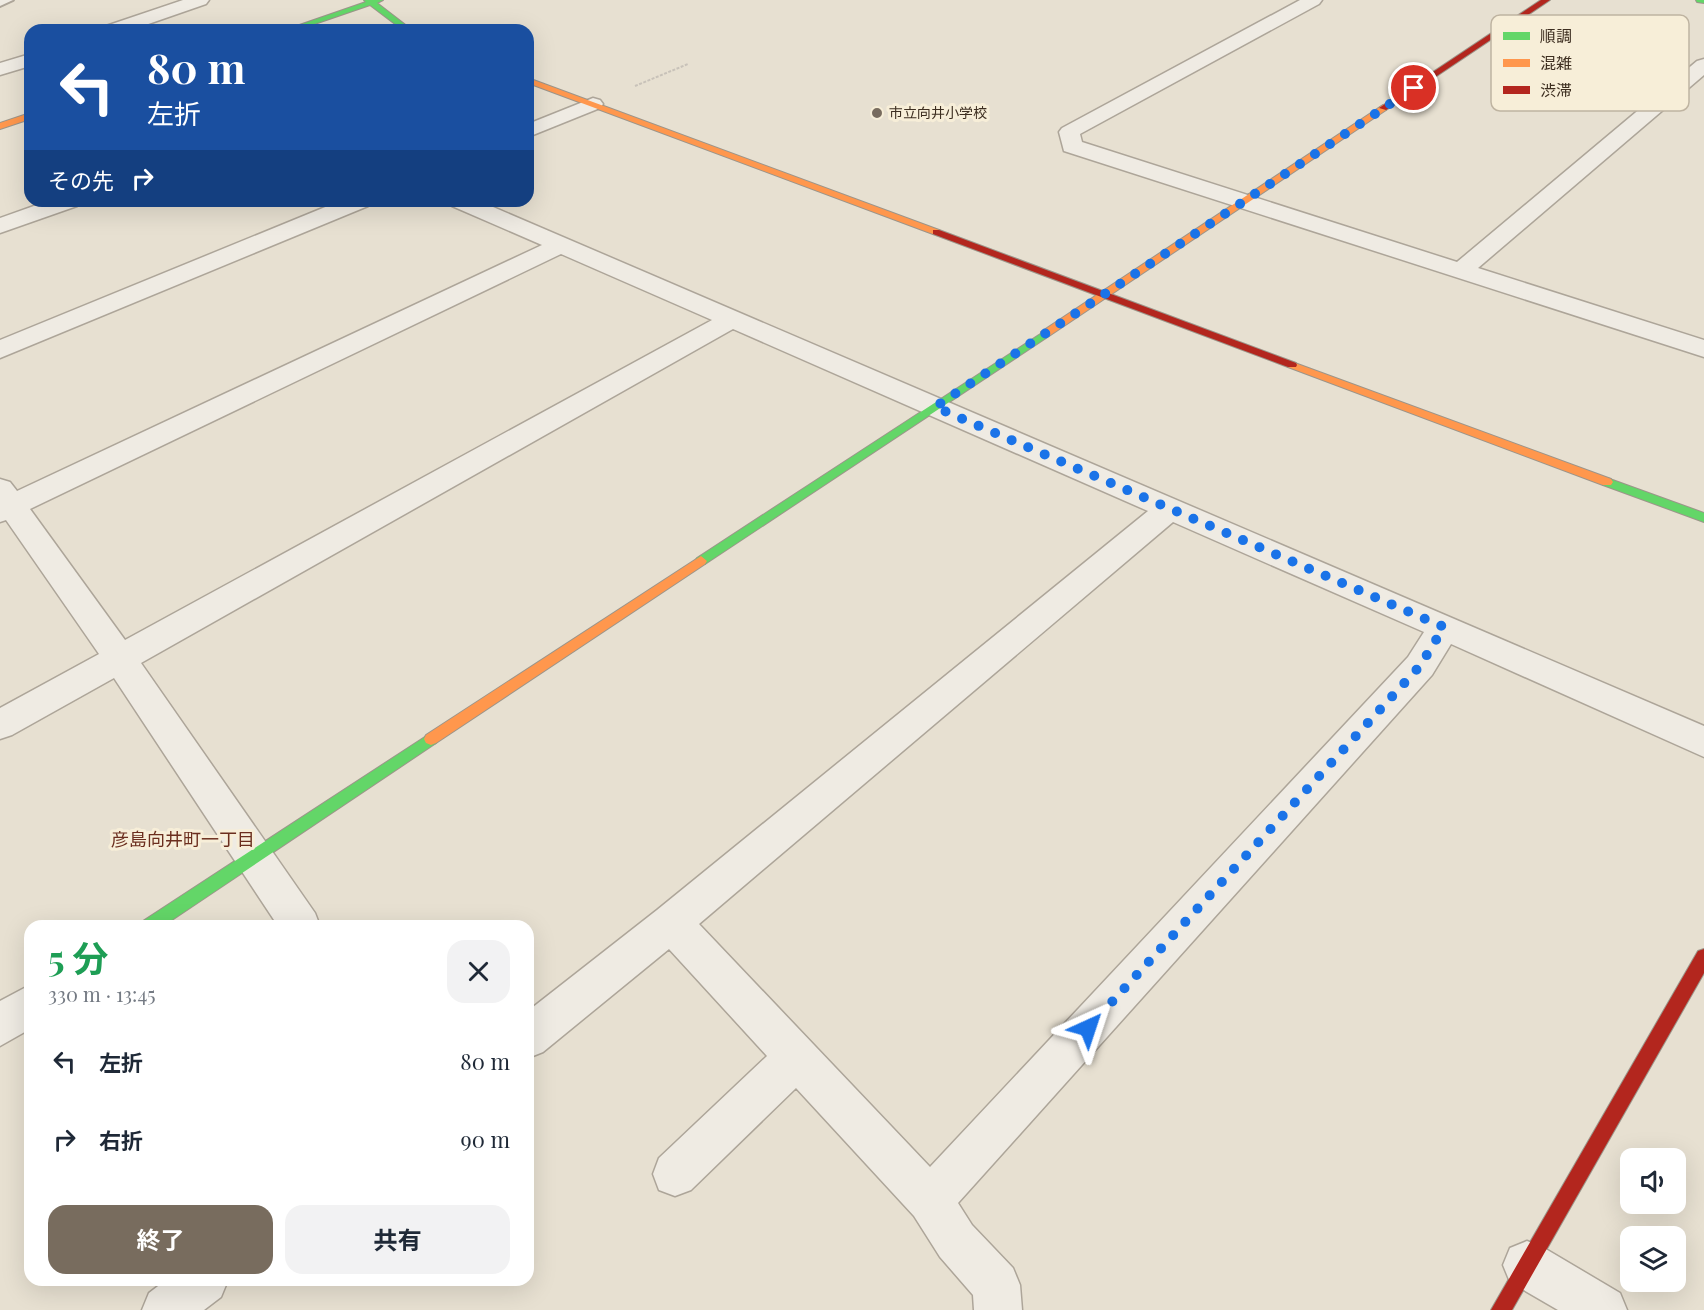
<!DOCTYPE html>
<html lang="ja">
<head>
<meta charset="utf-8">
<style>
	:root { --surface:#fff; --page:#f2f2f3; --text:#1f2937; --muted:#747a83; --accent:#786c5e }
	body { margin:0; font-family:"Playfair Display","Noto Sans JP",serif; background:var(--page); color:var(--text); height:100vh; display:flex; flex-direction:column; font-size:22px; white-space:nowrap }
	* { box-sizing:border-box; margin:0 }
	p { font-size:20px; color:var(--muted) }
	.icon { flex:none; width:33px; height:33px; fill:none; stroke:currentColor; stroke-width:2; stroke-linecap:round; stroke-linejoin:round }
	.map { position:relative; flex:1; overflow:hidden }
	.side { position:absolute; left:24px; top:920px; width:510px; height:366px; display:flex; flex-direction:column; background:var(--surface); border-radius:18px; box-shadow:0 6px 24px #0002 }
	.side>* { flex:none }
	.guide { position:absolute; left:24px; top:24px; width:510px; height:183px; border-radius:18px; box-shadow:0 6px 24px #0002; background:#1a4fa0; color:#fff; overflow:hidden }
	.fabs { position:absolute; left:1620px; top:1148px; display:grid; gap:12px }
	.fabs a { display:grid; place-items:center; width:66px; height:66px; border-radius:12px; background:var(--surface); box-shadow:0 6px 24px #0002; font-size:30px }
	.pin { position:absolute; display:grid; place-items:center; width:51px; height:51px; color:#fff; margin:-26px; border:3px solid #fff; border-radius:50%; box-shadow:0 2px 6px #0007 }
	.me { position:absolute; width:66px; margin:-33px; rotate:42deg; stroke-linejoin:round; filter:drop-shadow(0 0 4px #0008) }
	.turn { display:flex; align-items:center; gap:21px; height:126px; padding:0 24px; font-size:27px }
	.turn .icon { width:78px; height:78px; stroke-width:2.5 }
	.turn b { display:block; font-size:42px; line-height:51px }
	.then { display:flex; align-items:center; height:57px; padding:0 24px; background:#0003; gap:12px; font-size:22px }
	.round { display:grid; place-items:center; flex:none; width:63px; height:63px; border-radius:18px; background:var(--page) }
	.summary { display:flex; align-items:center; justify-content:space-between; height:102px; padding:0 24px }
	h1 { font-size:36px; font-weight:700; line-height:45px; color:#1e9e55 }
	.action { display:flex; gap:12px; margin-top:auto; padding:12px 24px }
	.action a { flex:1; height:69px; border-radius:18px; background:var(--accent); color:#fff; font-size:24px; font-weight:700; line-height:69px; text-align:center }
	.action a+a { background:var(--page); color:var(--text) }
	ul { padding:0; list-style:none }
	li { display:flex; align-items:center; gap:18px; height:78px; padding:0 24px }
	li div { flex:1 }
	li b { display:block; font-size:22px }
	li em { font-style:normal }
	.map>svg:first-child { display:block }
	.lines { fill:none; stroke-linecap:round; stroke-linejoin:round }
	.lane-casing { stroke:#ada599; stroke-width:4 }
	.street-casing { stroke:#ada599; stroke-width:3 }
	.fast-casing { stroke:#9c958a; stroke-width:2 }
	.slow-casing { stroke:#9c958a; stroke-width:2 }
	.jam-casing { stroke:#9c958a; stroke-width:2 }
	.path { stroke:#c8c2b9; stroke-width:2; stroke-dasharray:3 1.5; stroke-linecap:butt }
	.lane { fill:#efebe3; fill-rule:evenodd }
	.street { fill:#efebe3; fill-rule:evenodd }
	.fast { fill:#63d668; fill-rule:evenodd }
	.slow { fill:#ff974d; fill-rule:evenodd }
	.jam { fill:#b3261e; fill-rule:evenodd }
	.route { stroke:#1a73e8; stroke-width:10; stroke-dasharray:0 18 }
	.poi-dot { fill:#786c5e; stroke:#f7eed8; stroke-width:2 }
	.labels { text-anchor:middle; stroke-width:6; stroke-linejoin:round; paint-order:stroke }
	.far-poi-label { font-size:14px; fill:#3d2e20; stroke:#f7eed8; text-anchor:start }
	.neighbourhood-label { font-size:18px; fill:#6b2e1e; stroke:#f7eed8 }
	.key { fill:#f7eed8; stroke:#bfb4a1; stroke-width:1.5 }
	.key-label { font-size:16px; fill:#3d2e20 }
</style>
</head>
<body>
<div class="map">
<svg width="1704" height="1310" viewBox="0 0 1704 1310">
	<rect width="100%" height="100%" fill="#e7e0d1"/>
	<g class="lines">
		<g class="lane-casing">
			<path id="lane" d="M0 0H13L0 6Z"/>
		</g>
		<g class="street-casing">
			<path id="street" d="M183 0H209L206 4 131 30H104L106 26Z
				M1300 0H1322L1319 4 1080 134 1082 142 1457 262 1697 61 1704 59V75L1478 268 1704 340V357L1064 151 1059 132 1062 128Z
				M30 54V66L0 75V63Z
				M593 98 600 100 603 104 600 108 528 137V124Z
				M48 201H80L77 206 0 233V218Z
				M340 201H371L368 206 0 358V340Z
				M449 201H479L1704 726V757L1451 644 1432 675 958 1203 972 1225 1013 1268 1020 1285 1022 1310H974L973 1295 940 1257 914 1216 796 1088 691 1190 675 1196 659 1190 653 1174 659 1158 767 1056 669 949 543 1052 528 1058V1011L657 910 1148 511 733 329 141 663 315 913 320 926H278L114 678 12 735 0 739V708L99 654 6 520 0 522V479L10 482 17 491 542 245 452 206ZM561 254 712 320 125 640 30 509ZM1173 522 1424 632 1408 657 930 1167 699 924Z
				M30 985V1029L0 1046V1001Z
				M1527 1241 1544 1248 1620 1293 1627 1310H1558L1510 1282 1503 1265 1510 1248Z
				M166 1280H228L221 1297 204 1310H142L149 1293Z"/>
		</g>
		<g class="fast-casing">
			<path id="fast" d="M364 0H383L377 3 412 30H403L370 5 297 30H285L366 2Z
				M1696 0H1704V3L1697 2Z
				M1045 331 1050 334 1049 336 705 564H697L695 561 697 558Z
				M1607 478 1704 513V522L1603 485 1601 482Z
				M431 733 436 735 438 739 436 743 163 926H141L143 921Z"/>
		</g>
		<g class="slow-casing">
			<path id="slow" d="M528 78 939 230 941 232 933 234 528 83Z
				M1383 105 1387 108 1386 110 1049 336H1041V332Z
				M30 113V119L0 129V123Z
				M1292 362 1611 479 1613 482 1611 485H1603L1288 367V363Z
				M701 556 707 561 705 564 436 743 431 745 426 743 424 739 426 735Z"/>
		</g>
		<g class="jam-casing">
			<path id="jam" d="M1541 0H1550L1386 110 1379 108Z
				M933 230H939L1296 363 1297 365 1296 367H1288L933 234Z
				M1704 949V973L1512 1310H1491L1698 951Z"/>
		</g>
		<path class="path" d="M635 86 688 64"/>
		<use href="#lane" class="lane"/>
		<use href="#street" class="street"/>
		<use href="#fast" class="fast"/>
		<use href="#slow" class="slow"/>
		<use href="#jam" class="jam"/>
	</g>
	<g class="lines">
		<path class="route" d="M1088 1028 1420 666 1444 627 935 407 1414 88"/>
	</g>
	<circle class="poi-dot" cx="877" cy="113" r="6"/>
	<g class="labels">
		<g class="far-poi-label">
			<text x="889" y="118">市立向井小学校</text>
		</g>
		<g class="neighbourhood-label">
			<text x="183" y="846">彦島向井町一丁目</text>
		</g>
	</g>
	<rect x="1491" y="15" width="198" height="96" rx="9" class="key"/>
	<rect x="1503" y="32" width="27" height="8" fill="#63d668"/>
	<rect x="1503" y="59" width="27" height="8" fill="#ff974d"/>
	<rect x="1503" y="86" width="27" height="8" fill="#b3261e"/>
	<g class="key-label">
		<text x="1540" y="42">順調</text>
		<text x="1540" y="69">混雑</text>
		<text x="1540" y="96">渋滞</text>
	</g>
</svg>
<div class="fabs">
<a><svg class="icon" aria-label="sound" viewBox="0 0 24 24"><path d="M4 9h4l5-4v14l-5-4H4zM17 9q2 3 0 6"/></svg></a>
<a><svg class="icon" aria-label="layers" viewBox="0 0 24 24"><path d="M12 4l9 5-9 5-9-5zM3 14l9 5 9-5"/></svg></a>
</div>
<div class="pin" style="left:1414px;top:88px;background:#d93025"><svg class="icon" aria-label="arrive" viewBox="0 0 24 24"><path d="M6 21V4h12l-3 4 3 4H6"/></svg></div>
<svg class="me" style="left:1088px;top:1028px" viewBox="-20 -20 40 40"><path d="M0-17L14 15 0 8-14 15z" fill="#1a73e8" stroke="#fff" stroke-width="4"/></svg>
<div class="guide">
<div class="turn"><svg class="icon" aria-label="left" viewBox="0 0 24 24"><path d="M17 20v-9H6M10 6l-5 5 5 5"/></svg><div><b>80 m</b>左折</div></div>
<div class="then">その先<svg class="icon" aria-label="right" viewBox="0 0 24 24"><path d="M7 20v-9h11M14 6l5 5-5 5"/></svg></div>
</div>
<section class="side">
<div class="summary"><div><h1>5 分</h1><p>330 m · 13:45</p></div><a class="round"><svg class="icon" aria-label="close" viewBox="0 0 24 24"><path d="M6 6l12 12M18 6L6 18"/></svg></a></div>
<ul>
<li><svg class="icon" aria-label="left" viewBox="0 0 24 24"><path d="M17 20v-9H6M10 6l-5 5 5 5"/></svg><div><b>左折</b></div><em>80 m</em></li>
<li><svg class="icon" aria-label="right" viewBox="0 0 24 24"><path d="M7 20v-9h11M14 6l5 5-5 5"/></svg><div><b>右折</b></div><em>90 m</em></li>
</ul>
<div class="action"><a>終了</a><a>共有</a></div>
</section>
</div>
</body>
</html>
